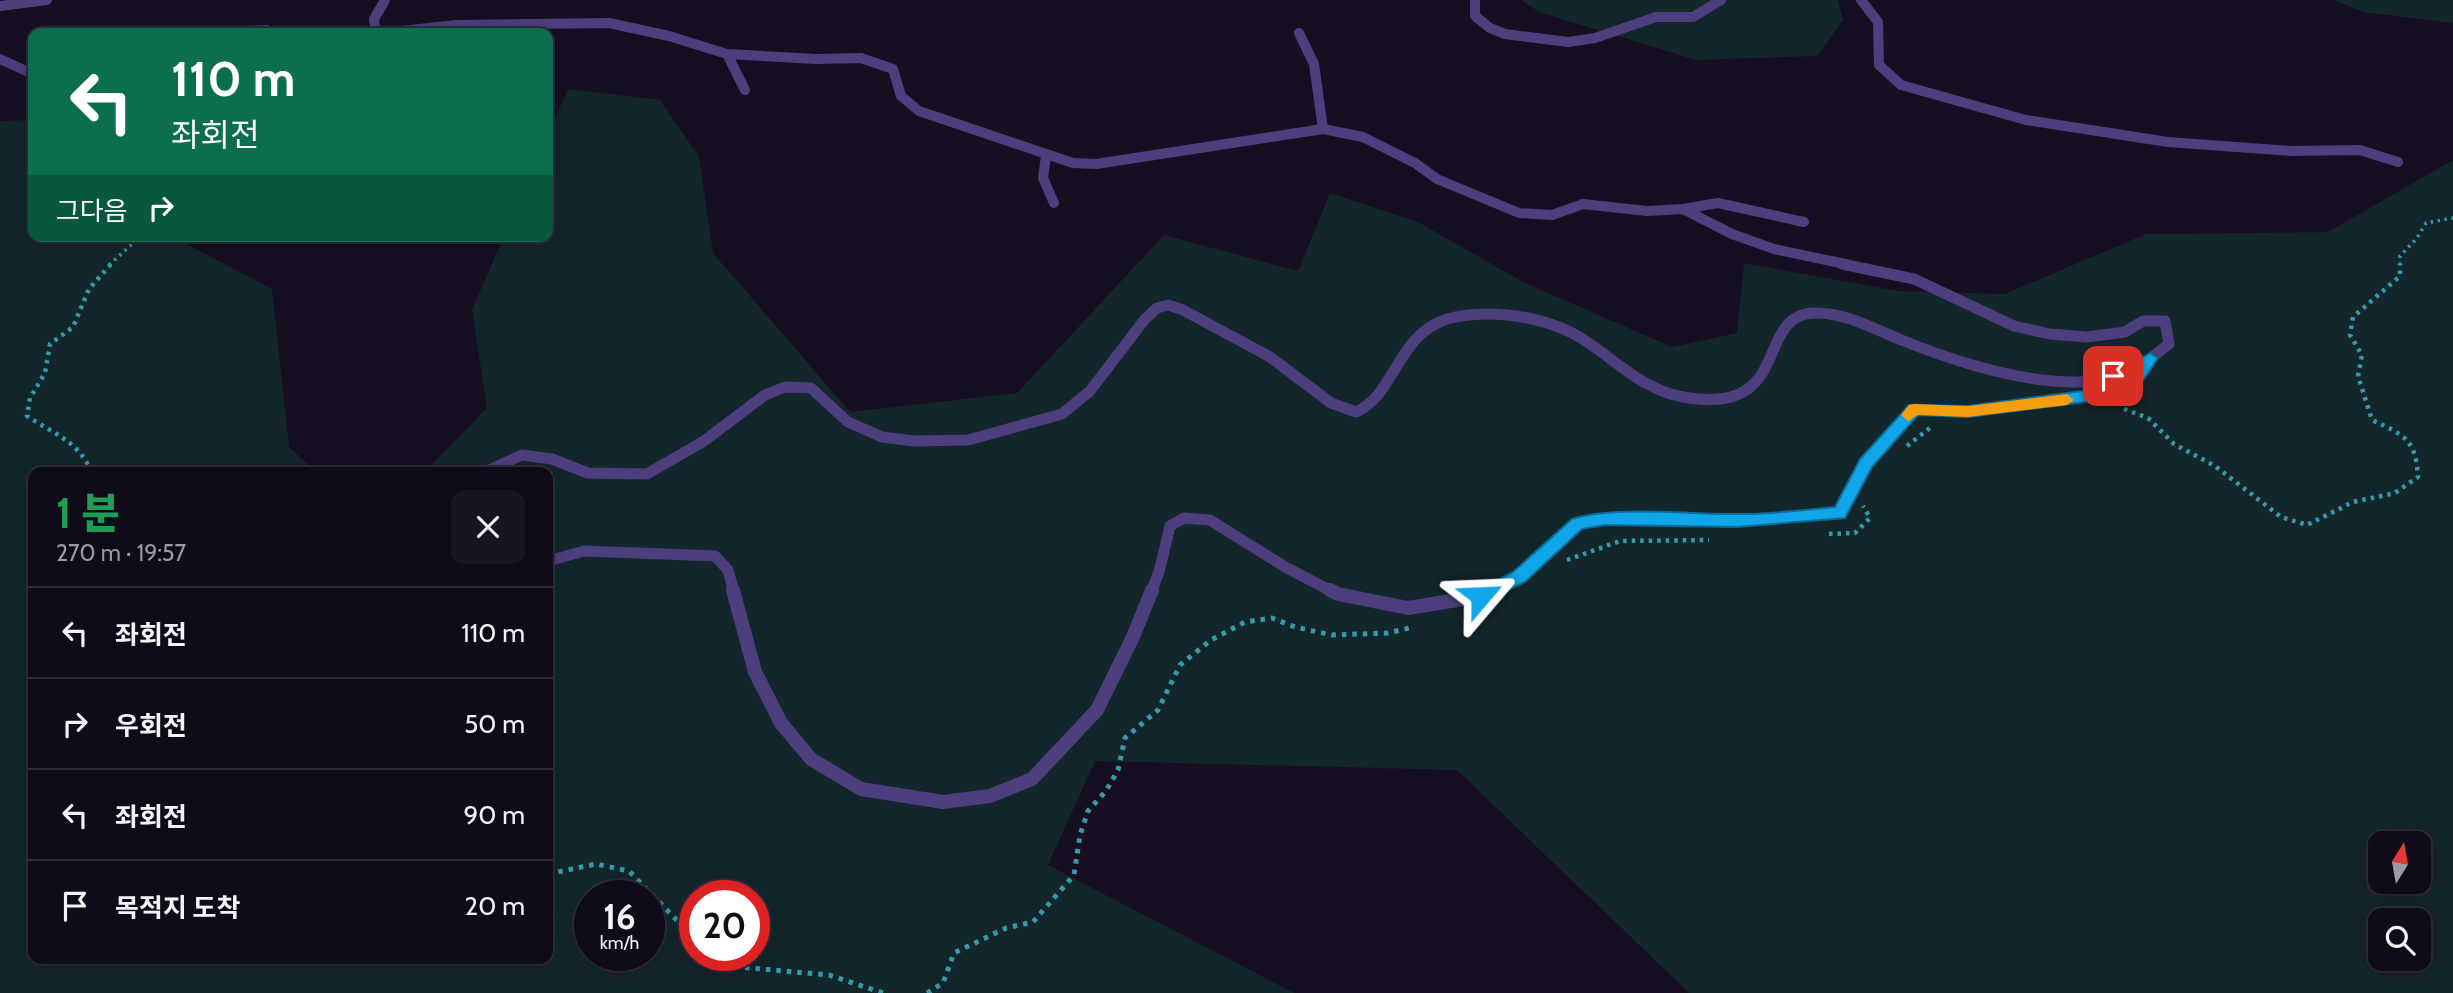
<!DOCTYPE html>
<html lang="ko">
<head>
<meta charset="utf-8">
<style>
	:root { --surface:#100b19; --page:#191422; --text:#f1f3f6; --muted:#9c9ba2; --line:#302b38 }
	body { margin:0; font-family:Cabin,"Noto Sans KR",sans-serif; background:var(--page); color:var(--text); height:100vh; display:flex; flex-direction:column; font-size:26px; white-space:nowrap }
	* { box-sizing:border-box; margin:0 }
	p { font-size:23px; color:var(--muted) }
	.icon { flex:none; width:38px; height:38px; fill:none; stroke:currentColor; stroke-width:2; stroke-linecap:round; stroke-linejoin:round }
	.map { position:relative; flex:1; overflow:hidden }
	.drawer { position:absolute; left:28px; top:467px; width:525px; height:497px; display:flex; flex-direction:column; background:var(--surface); border-radius:14px; box-shadow:0 4px 18px #0003,0 0 0 2px var(--line) }
	.drawer>* { flex:none }
	.hud { position:absolute; left:28px; top:28px; width:525px; height:214px; border-radius:14px; box-shadow:0 4px 18px #0003,0 0 0 2px var(--line); background:#0b6e4f; color:#fff; overflow:hidden }
	.needle { width:46px; rotate:11deg }
	.controls { position:absolute; left:2368px; top:831px; display:grid; gap:14px }
	.controls a { display:grid; place-items:center; width:63px; height:63px; border-radius:14px; background:var(--surface); box-shadow:0 4px 18px #0003,0 0 0 2px var(--line); font-size:35px }
	.speed { position:absolute; left:574px; top:880px; display:flex; gap:14px; font-size:35px; font-weight:700; text-align:center }
	.speed>* { display:grid; place-content:center; width:91px; height:91px; border-radius:50%; background:var(--surface); box-shadow:0 4px 18px #0003,0 0 0 2px var(--line); line-height:1 }
	.speed small { font-size:18px; font-weight:400 }
	.speed .limit { border:10px solid #d22; background:#fff; color:#111 }
	.pin { position:absolute; display:grid; place-items:center; width:60px; height:60px; color:#fff; margin:-30px; border-radius:14px; box-shadow:0 4px 10px #0006 }
	.me { position:absolute; width:77px; margin:-38px; rotate:64deg; stroke-linejoin:round; filter:drop-shadow(0 0 5px #0008) }
	.turn { display:flex; align-items:center; gap:24px; height:147px; padding:0 28px; font-size:32px }
	.turn .icon { width:91px; height:91px; stroke-width:2.5 }
	.turn b { display:block; font-size:49px; line-height:60px }
	.then { display:flex; align-items:center; height:66px; padding:0 28px; background:#0003; gap:14px; font-size:26px }
	.round { display:grid; place-items:center; flex:none; width:74px; height:74px; border-radius:14px; background:var(--page) }
	.summary { display:flex; align-items:center; justify-content:space-between; height:119px; padding:0 28px }
	h1 { font-size:42px; font-weight:800; line-height:52px; color:#1e9e55 }
	ul { padding:0; list-style:none }
	li { display:flex; align-items:center; gap:21px; height:91px; padding:0 28px; border-top:2px solid var(--line) }
	li div { flex:1 }
	li b { display:block; font-size:26px }
	li em { font-style:normal }
	.map>svg:first-child { display:block }
	.green { fill:#13262b; fill-rule:evenodd }
	.lines { fill:none; stroke-linecap:round; stroke-linejoin:round }
	.path-far2 { stroke:#379aab; stroke-width:3.5; stroke-dasharray:2.5 4.5; stroke-linecap:butt }
	.path-far1 { stroke:#379aab; stroke-width:4.5; stroke-dasharray:3.5 5; stroke-linecap:butt }
	.path { stroke:#379aab; stroke-width:5; stroke-dasharray:4.5 6; stroke-linecap:butt }
	.lane-far2 { stroke:#4d3e7d; stroke-width:10 }
	.lane-far1 { stroke:#4d3e7d; stroke-width:11 }
	.lane { stroke:#4d3e7d; stroke-width:14 }
	.route { fill:#11a6e9; stroke:#0b6c97; stroke-width:2 }
	.slow { fill:#f59e0b }
</style>
</head>
<body>
<div class="map">
<svg width="2453" height="993" viewBox="0 0 2453 993">
	<rect width="100%" height="100%" fill="#160f21"/>
	<path class="green" d="M1521 0H1838L1843 20 1817 56 1696 60 1539 12Z
		M2334 0H2453V23L2363 12Z
		M568 89 660 100 699 157 713 253 850 412 1017 393 1164 235 1298 271 1330 193 1418 222 1525 283 1672 347 1737 333 1744 263 1898 291 2005 294 2146 234 2328 232 2453 160V993H1689L1457 770 1095 761 1048 865 1294 993H0V121L33 120V236H172L272 289 289 447 317 472H33V959H548V472H424L487 408 472 310 504 236H548V135ZM2380 844H2418V882H2380ZM590 896H649V956H590ZM695 896H754V956H695ZM2380 920H2418V959H2380Z"/>
	<g class="lines">
		<path class="path-far2" d="M109 265 141 236
			M2400 265V256L2417 238 2426 223 2453 218"/>
		<path class="path-far1" d="M2124 409 2148 418 2174 444 2215 466 2281 517 2307 525 2353 502 2395 493 2418 477C2416 439 2404 435 2372 420L2358 376 2362 355 2350 335 2353 317 2400 276V264
			M1907 446 1931 427
			M92 472C76 439 55 435 27 416L30 398 45 373 50 344 73 327 89 289 111 264
			M1829 534 1855 533 1870 518 1863 506
			M1567 560 1620 541 1709 540"/>
		<path class="path" d="M548 874 596 864 629 871 695 939
			M716 956 739 967 829 975 883 993
			M927 993 943 983 954 953 1006 928 1033 922 1074 875 1080 835 1088 811 1106 791 1118 770 1125 738 1158 710 1180 665 1211 640 1245 622 1272 618 1295 627 1332 635 1388 633 1409 628"/>
		<path class="lane-far2" d="M385 0 374 19 375 30 393 32 456 25 609 23 669 36 727 54 745 90
			M1475 0V16L1490 28 1505 34 1568 42 1595 38 1656 17H1693L1721 0
			M1861 0 1878 22 1879 65 1901 85 2026 120 2168 142 2291 151 2360 150 2398 162
			M0 6 47 0
			M185 33 267 30
			M1299 33 1314 64 1323 129
			M727 54 816 59 861 58 893 69 901 96 919 111 1073 163 1096 164 1323 129 1363 137 1415 163 1437 179 1519 213 1552 215 1583 204 1647 211 1683 209 1732 234 1774 249 1850 265
			M0 59 33 74
			M1046 156 1043 178 1054 203
			M1683 209 1718 203 1804 222"/>
		<path class="lane-far1" d="M485 472 522 455 552 459 588 473 647 474 704 441 765 395 785 387 811 388 848 422 882 437 914 441 968 440 1062 414 1090 391 1145 319 1157 308 1168 305 1183 310 1270 357 1331 403 1356 412C1399 393 1396 325 1461 316 1500 310 1551 318 1584 340 1617 361 1643 390 1683 397 1795 417 1753 315 1814 313 1845 312 1876 330 1904 341 1961 364 2054 394 2115 377 2136 371 2152 357 2169 344L2165 321H2143L2125 332 2087 337 2050 334 2014 326 1914 279 1842 264
			M548 561 584 551 715 556 728 570 734 592
			M1151 592 1159 572 1170 526 1184 518 1210 520 1287 568 1333 592
			M1490 592 1519 577 1578 523 1605 519 1737 521 1840 513 1866 463 1914 409 1968 412 2116 392 2133 384 2146 364"/>
		<path class="lane" d="M733 590 755 672 781 723 811 759 861 789 943 802 990 796 1032 779 1097 710 1133 637 1152 590
			M1330 590 1338 594 1408 608 1481 596 1493 590"/>
	</g>
	<path class="route" d="M2150 353 2158 358 2139 387 2116 398 1968 417 1918 415 1872 467 1845 518 1737 527 1605 525 1582 529 1525 582 1481 603 1475 601 1472 596 1475 591 1513 572 1572 519C1612 506 1688 514 1733 514 1767 515 1801 510 1835 507L1860 459 1909 405 1968 406 2113 387 2130 377 2113 382 2105 376 2107 373 2123 368Z"/>
	<path class="slow" d="M2067 394 2074 400 2067 405 1968 417 1918 415 1908 421 1901 415 1909 405 1914 404 1968 406Z"/>
</svg>
<div class="controls">
<a><svg class="needle" viewBox="-14 -14 28 28"><path d="M0-13l5 13h-10z" fill="#e53935"/><path d="M0 13l5-13h-10z" fill="#9c9ba2"/></svg></a>
<a><svg class="icon" aria-label="search" viewBox="0 0 24 24"><circle cx="10" cy="10" r="6"/><path d="M15 15l6 6"/></svg></a>
</div>
<div class="speed"><div>16<small>km/h</small></div><div class="limit">20</div></div>
<div class="pin" style="left:2113px;top:376px;background:#d93025"><svg class="icon" aria-label="arrive" viewBox="0 0 24 24"><path d="M6 21V4h12l-3 4 3 4H6"/></svg></div>
<svg class="me" style="left:1481px;top:596px" viewBox="-20 -20 40 40"><path d="M0-17L14 15 0 8-14 15z" fill="#11a6e9" stroke="#fff" stroke-width="4"/></svg>
<div class="hud">
<div class="turn"><svg class="icon" aria-label="left" viewBox="0 0 24 24"><path d="M17 20v-9H6M10 6l-5 5 5 5"/></svg><div><b>110 m</b>좌회전</div></div>
<div class="then">그다음<svg class="icon" aria-label="right" viewBox="0 0 24 24"><path d="M7 20v-9h11M14 6l5 5-5 5"/></svg></div>
</div>
<section class="drawer">
<div class="summary"><div><h1>1 분</h1><p>270 m · 19:57</p></div><a class="round"><svg class="icon" aria-label="close" viewBox="0 0 24 24"><path d="M6 6l12 12M18 6L6 18"/></svg></a></div>
<ul>
<li><svg class="icon" aria-label="left" viewBox="0 0 24 24"><path d="M17 20v-9H6M10 6l-5 5 5 5"/></svg><div><b>좌회전</b></div><em>110 m</em></li>
<li><svg class="icon" aria-label="right" viewBox="0 0 24 24"><path d="M7 20v-9h11M14 6l5 5-5 5"/></svg><div><b>우회전</b></div><em>50 m</em></li>
<li><svg class="icon" aria-label="left" viewBox="0 0 24 24"><path d="M17 20v-9H6M10 6l-5 5 5 5"/></svg><div><b>좌회전</b></div><em>90 m</em></li>
<li><svg class="icon" aria-label="arrive" viewBox="0 0 24 24"><path d="M6 21V4h12l-3 4 3 4H6"/></svg><div><b>목적지 도착</b></div><em>20 m</em></li>
</ul>
</section>
</div>
</body>
</html>
